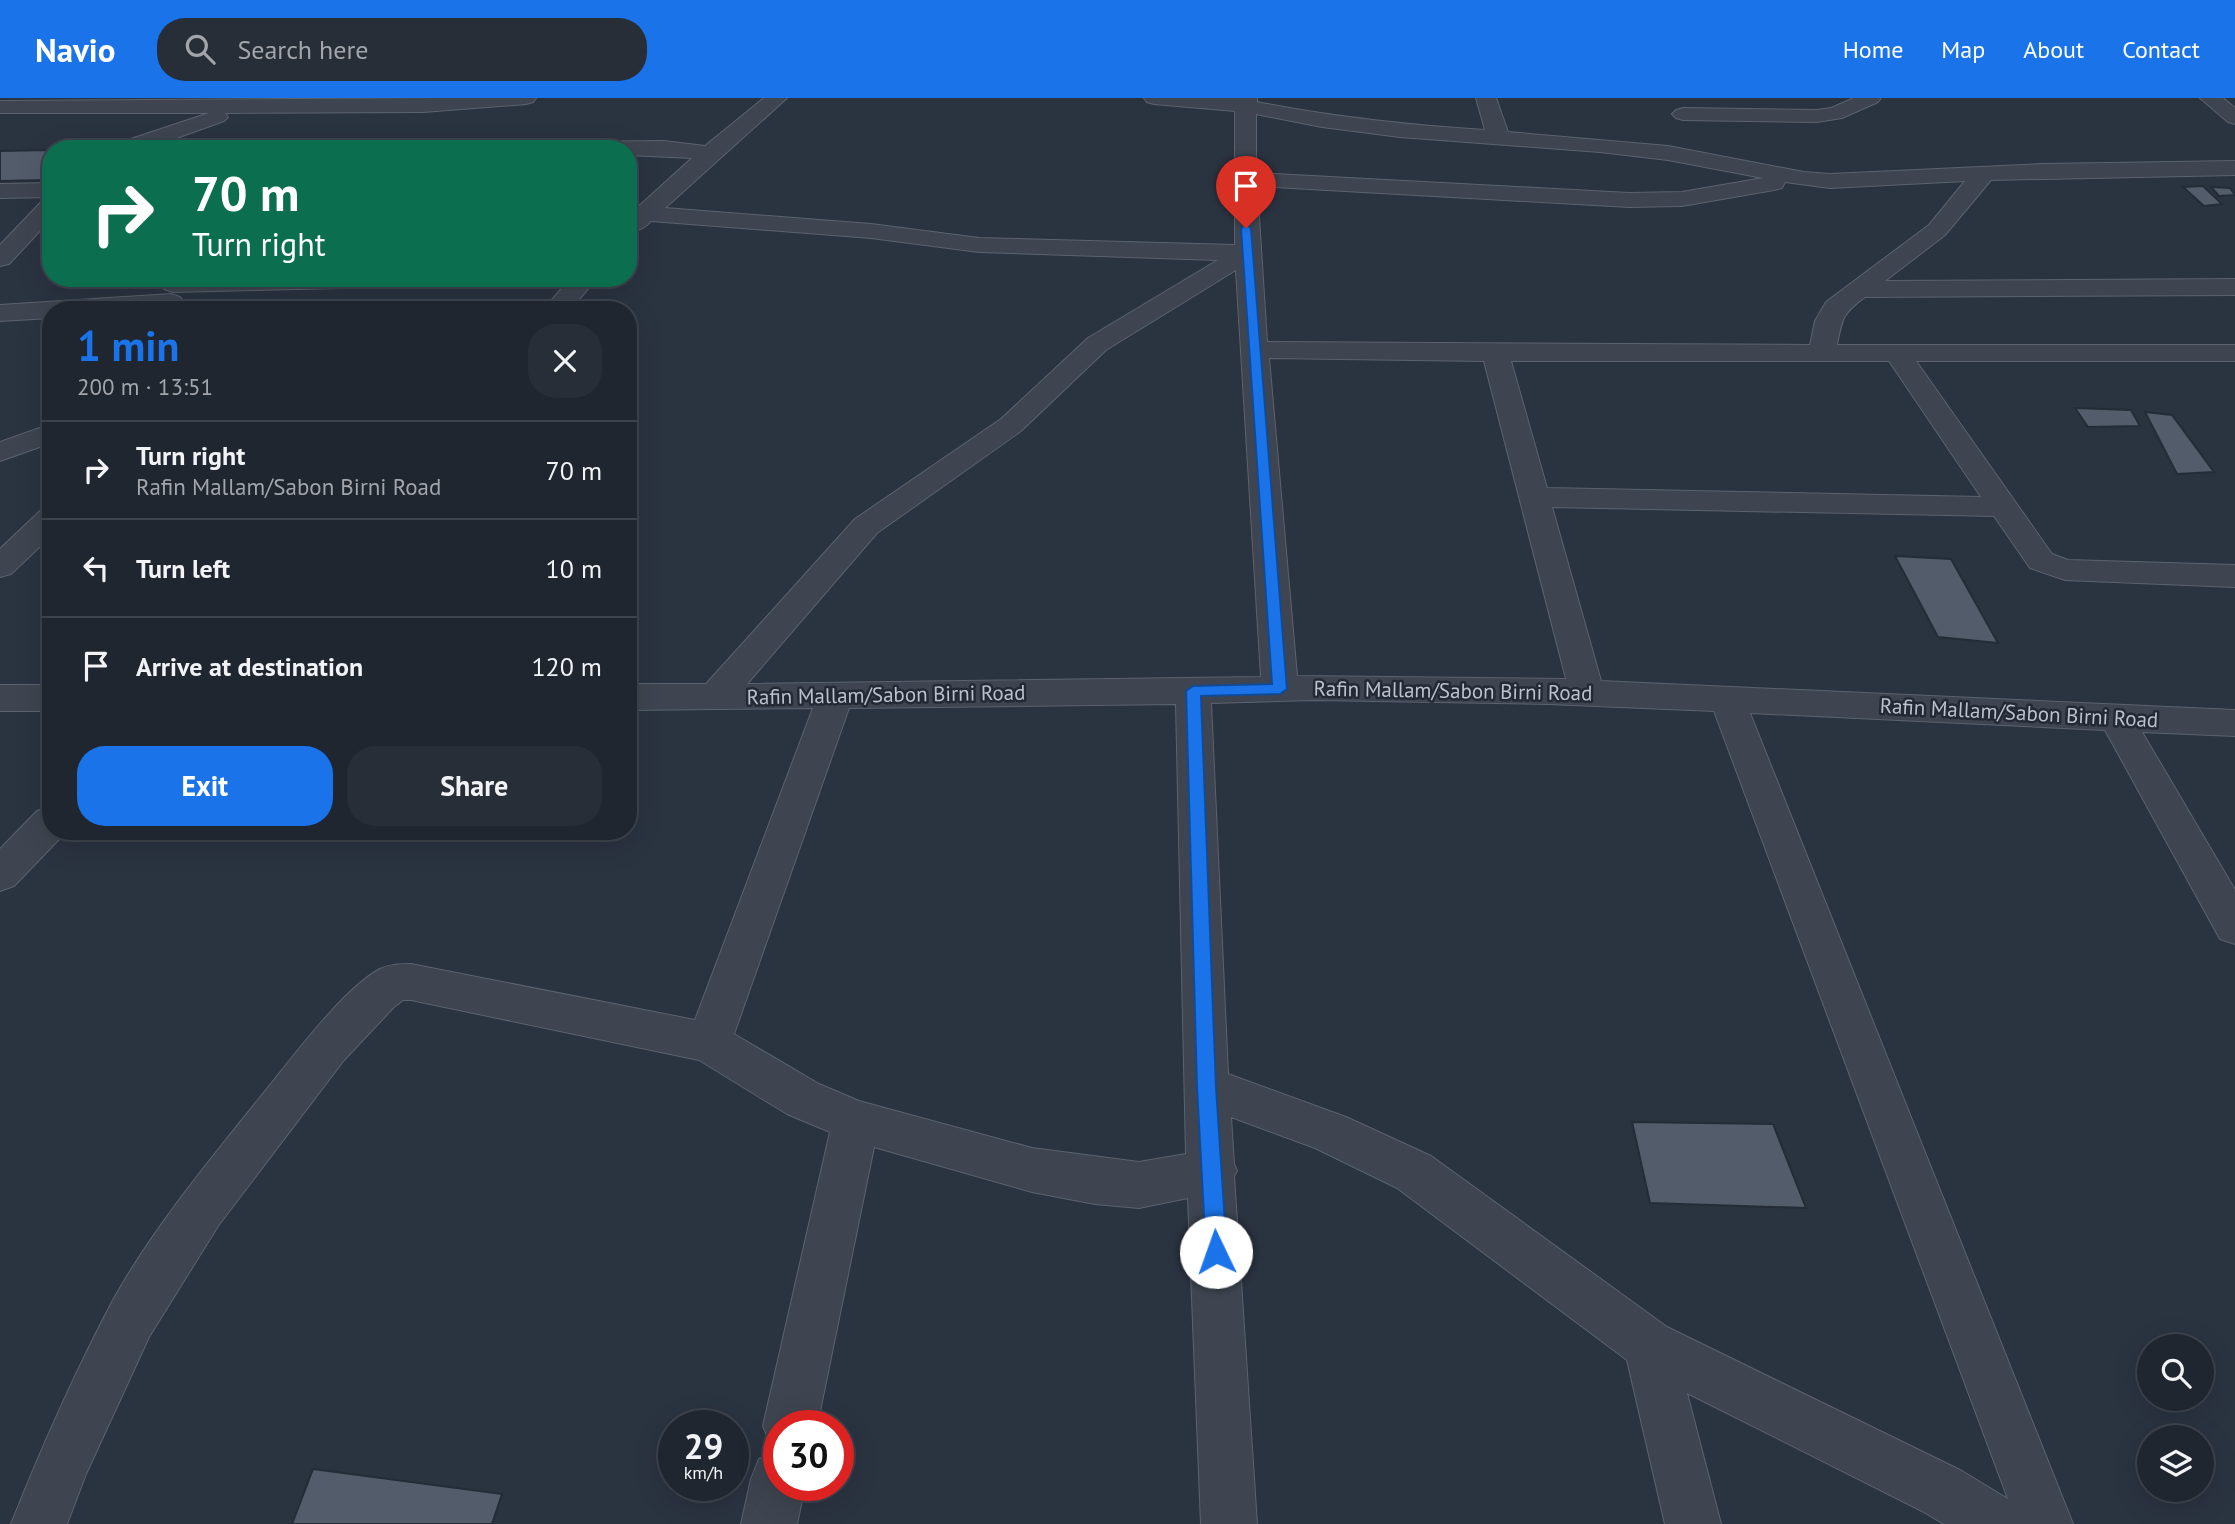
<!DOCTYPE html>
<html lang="en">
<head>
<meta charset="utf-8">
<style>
	:root { --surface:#202630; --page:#282e38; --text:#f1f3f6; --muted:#a2a5ab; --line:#3d434c; --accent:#1a73e8 }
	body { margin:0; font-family:"PT Sans",sans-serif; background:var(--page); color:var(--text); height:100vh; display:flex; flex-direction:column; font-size:26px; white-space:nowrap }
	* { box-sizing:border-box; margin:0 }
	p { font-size:23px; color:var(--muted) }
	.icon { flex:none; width:38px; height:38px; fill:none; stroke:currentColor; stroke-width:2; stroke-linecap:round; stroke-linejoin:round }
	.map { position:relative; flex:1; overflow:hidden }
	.panel { position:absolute; left:42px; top:203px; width:595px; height:539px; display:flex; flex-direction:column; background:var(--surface); border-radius:28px; box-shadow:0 7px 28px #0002,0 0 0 2px var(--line) }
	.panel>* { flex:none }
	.guide { position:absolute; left:42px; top:42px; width:595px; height:147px; border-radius:28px; box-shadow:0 7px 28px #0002,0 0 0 2px var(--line); background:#0b6e4f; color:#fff; overflow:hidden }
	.buttons { position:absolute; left:2137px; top:1236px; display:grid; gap:14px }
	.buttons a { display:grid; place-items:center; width:77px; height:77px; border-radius:50%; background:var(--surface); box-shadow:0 7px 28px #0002,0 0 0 2px var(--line); font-size:35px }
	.speed { position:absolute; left:658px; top:1312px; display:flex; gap:14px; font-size:35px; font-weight:700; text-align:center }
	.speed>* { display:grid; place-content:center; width:91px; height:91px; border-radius:50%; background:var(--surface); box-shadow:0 7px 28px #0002,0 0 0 2px var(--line); line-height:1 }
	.speed small { font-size:18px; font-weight:400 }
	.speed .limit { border:10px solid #d22; background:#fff; color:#111 }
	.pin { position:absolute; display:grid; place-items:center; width:60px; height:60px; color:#fff; margin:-72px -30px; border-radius:50% 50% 50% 0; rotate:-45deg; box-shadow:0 0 7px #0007 }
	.pin .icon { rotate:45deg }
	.me { position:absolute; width:77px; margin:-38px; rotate:357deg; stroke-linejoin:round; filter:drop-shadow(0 0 5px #0008) }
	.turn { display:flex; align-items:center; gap:24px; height:147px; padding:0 35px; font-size:32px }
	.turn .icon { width:91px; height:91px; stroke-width:2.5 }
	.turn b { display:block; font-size:49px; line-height:60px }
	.round { display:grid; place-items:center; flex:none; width:74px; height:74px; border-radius:28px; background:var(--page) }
	.summary { display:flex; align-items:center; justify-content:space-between; height:119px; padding:0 35px }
	h1 { font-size:42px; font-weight:700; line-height:52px; color:var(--accent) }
	.action { display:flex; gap:14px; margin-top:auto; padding:14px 35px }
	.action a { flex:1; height:80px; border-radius:28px; background:var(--accent); color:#fff; font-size:28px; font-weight:700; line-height:80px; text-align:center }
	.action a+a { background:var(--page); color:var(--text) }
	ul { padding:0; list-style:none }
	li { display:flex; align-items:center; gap:21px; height:98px; padding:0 35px; border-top:2px solid var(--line) }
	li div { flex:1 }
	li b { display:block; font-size:26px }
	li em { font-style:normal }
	header { display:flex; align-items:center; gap:42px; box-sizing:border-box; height:98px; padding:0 35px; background:var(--accent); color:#fff }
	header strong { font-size:33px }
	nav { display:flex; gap:38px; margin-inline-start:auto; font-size:24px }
	.search { width:490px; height:63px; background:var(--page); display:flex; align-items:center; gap:18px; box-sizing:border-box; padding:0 24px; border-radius:28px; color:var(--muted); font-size:26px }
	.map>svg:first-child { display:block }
	.building { fill:#535c6b; stroke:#242c38; stroke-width:2 }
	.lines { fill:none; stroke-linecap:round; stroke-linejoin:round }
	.minor-casing { stroke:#5b636e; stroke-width:2 }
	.minor { fill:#3e4550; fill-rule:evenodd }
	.route { fill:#1a73e8; stroke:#114b97; stroke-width:2 }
	.labels { text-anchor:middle; stroke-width:5; stroke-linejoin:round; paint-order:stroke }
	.street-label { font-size:21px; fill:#bac1ca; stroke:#222a36 }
</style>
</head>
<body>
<header>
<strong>Navio</strong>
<div class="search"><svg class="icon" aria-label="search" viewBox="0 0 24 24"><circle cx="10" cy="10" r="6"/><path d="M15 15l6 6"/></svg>Search here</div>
<nav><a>Home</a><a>Map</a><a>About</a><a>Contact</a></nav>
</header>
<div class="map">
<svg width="2235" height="1426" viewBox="0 0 2235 1426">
	<rect width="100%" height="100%" fill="#2a3340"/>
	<path class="building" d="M51 52V82L0 83V53Z
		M2203 88 2222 106 2204 108 2183 89Z
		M2211 89 2230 90 2235 97 2219 98Z
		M2075 310 2131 312 2140 328 2088 329Z
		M2145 314 2172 317 2214 374 2177 376Z
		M1895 458 1951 461 1998 545 1938 539Z
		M1632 1024 1773 1026 1806 1110 1650 1105Z
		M313 1371 502 1396 492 1426H292Z"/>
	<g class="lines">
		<g class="minor-casing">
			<path id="minor" d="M445 0H536L533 4 526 6 423 14 225 15 228 19 224 23 146 51H113L116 46 209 15H0V3Z
				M764 0H787L665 110 871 126 979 140 1235 147V13L1154 6 1147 4 1144 0H1257V4C1333 19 1408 27 1485 32L1476 0H1496L1508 34 1668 48 1804 74 1830 76 2042 66 2235 63V77L1991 82 1945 137 1885 183 2235 181V197L1865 199C1843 215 1842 220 1837 247H2235V263H1916L2052 456 2068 462 2235 467V489L2065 482 2030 470 1994 418 1552 409 1601 583 2235 612V638L2142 634 2235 792V846L2220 841 2105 632 1750 615 2073 1426H1944L1922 1413 1687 1295 1721 1426H1665L1627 1262 1397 1090 1315 1050 1231 1019 1234 1066 1237 1073 1234 1078 1257 1426H1201L1188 1100 1139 1110 1095 1106 1032 1094 874 1049 817 1328H779V1350L771 1347 763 1328 830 1034 787 1016 699 962 411 902H403L394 909 344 962 218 1128 149 1239 86 1376 67 1426H11C41 1351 74 1276 112 1204 155 1126 218 1052 274 982 299 951 346 889 380 871 390 866 400 866 411 866L695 922 813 610 628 612V586H706L855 421 1001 321 1088 240 1218 162 979 154 871 140 651 123C644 130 639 134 628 132V118L692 60 628 57V51H556L559 46 567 44 664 43 705 48ZM1256 16 1322 29 1400 39 1600 54 1668 62 1763 80 1682 94 1629 95 1256 75ZM1965 83 1929 127 1826 204 1815 223 1810 247 1267 244 1257 88 1629 109 1682 108 1774 92 1782 90 1785 84 1830 90ZM1236 172 1261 579 747 586 877 435 1021 333 1106 252ZM1269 260 1484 263 1566 581 1297 578ZM1511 263H1889L1981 399 1547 390ZM1314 602 1548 606 1714 613 2008 1401 1962 1373 1667 1229 1431 1058 1346 1019 1228 976 1211 605ZM1176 606 1186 1056 1139 1064 1032 1050 859 1003 819 986 734 936 849 610Z
				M1854 0H1881L1878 4 1842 20 1817 24 1683 22 1676 20 1672 16 1676 12 1683 10 1817 12 1831 10Z
				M2200 0H2223L2235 10V26L2228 24Z
				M51 85V99L0 100V86Z
				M51 100V121L9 166 0 168V147L43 102Z
				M166 180H395L396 181 392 186 383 189 173 194 164 191 160 186Z
				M571 180H597L570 212H543Z
				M171 196 180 199 184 204 180 209 171 212H51V220L0 223V207Z
				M51 326V345L0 363V344Z
				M51 410V438L11 476 0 479V451L40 413Z
				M0 587H51V613H0Z
				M51 709V733L65 735 14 788 0 793V751L37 713Z
				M779 1354V1388H805L797 1426H741L751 1381 759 1361Z"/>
		</g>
		<use href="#minor" class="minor"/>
	</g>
	<path class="route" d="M1246 127 1251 130 1287 591 1280 596 1201 598 1216 989 1227 1154 1224 1161 1216 1164 1209 1161 1206 1154 1197 989 1186 593 1193 588 1272 586 1241 130Z"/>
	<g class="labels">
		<g class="street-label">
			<text transform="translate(1453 593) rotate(1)" y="7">Rafin Mallam/Sabon Birni Road</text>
			<text transform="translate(886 597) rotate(-1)" y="7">Rafin Mallam/Sabon Birni Road</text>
			<text transform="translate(2019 615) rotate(3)" y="7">Rafin Mallam/Sabon Birni Road</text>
		</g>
	</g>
</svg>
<div class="buttons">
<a><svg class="icon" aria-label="search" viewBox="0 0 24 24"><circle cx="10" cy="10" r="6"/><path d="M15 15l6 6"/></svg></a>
<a><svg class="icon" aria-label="layers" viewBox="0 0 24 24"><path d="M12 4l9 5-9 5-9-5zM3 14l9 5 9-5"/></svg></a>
</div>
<div class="speed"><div>29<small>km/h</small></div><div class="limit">30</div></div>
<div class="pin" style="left:1246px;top:130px;background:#d93025"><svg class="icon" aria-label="arrive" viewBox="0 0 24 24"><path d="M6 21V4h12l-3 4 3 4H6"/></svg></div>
<svg class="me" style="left:1216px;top:1154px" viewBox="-20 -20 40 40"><circle r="19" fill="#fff"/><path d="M0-13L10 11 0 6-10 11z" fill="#1a73e8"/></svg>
<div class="guide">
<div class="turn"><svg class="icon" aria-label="right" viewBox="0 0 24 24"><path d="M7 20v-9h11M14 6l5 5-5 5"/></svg><div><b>70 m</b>Turn right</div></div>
</div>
<section class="panel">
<div class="summary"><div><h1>1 min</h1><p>200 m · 13:51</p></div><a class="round"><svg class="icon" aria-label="close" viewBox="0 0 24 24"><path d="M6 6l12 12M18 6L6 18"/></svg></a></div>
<ul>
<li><svg class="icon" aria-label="right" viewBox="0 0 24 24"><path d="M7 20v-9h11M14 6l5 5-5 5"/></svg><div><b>Turn right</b><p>Rafin Mallam/Sabon Birni Road</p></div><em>70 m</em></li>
<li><svg class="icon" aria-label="left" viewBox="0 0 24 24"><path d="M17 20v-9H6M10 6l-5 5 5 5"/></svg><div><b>Turn left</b></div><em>10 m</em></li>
<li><svg class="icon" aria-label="arrive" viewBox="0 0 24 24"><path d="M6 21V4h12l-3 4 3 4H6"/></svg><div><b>Arrive at destination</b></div><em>120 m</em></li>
</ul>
<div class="action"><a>Exit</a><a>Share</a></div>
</section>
</div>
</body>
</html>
